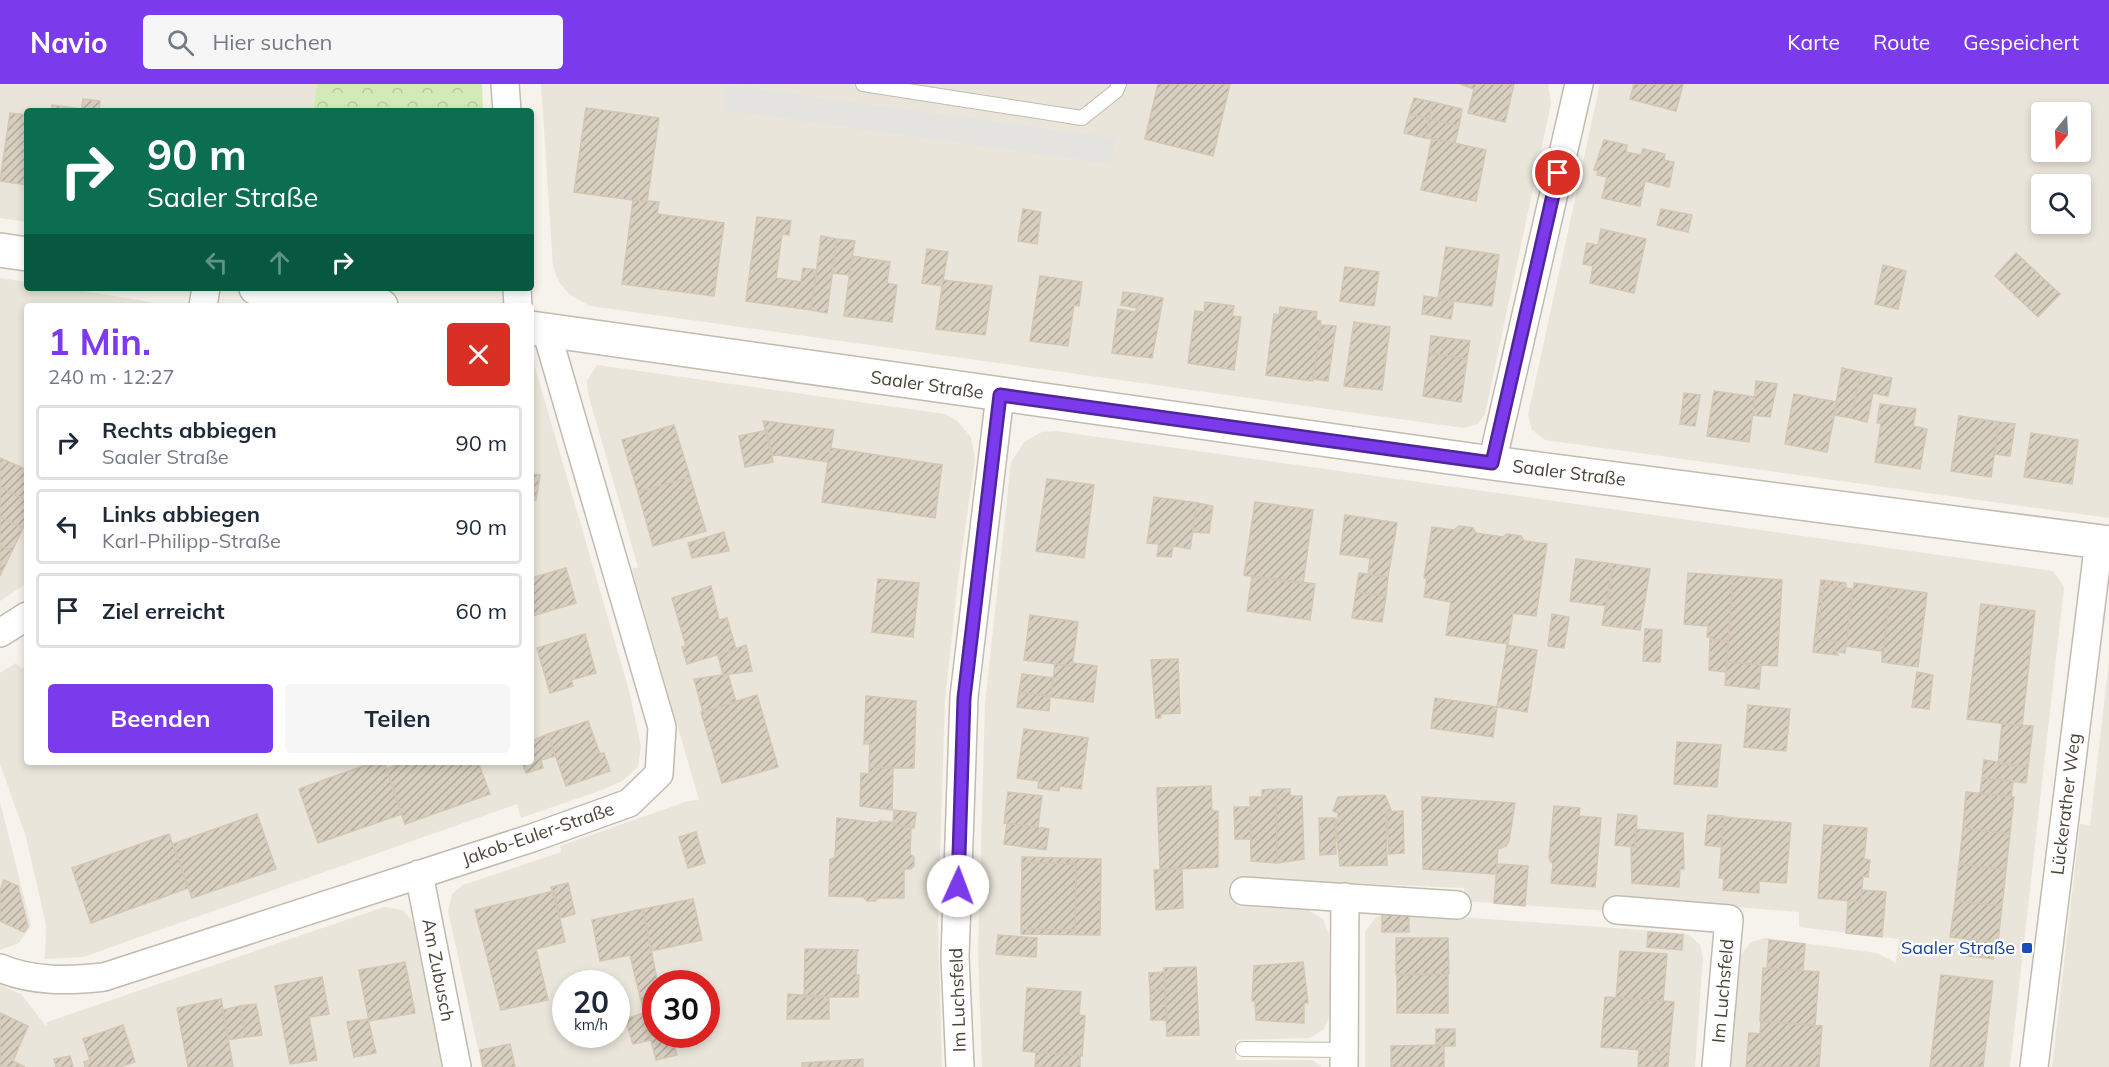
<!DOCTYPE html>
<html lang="de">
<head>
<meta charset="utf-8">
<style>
	:root { --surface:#fff; --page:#f6f6f7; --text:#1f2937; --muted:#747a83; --line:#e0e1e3; --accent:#7c3aed }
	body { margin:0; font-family:Mulish,sans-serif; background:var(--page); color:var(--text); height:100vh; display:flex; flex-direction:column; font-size:22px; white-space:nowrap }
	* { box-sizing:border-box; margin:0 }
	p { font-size:20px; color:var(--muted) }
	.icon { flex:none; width:33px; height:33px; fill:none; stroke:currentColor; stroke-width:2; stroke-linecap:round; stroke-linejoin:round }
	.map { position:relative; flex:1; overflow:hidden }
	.panel { position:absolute; left:24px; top:219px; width:510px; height:462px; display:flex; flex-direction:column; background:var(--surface); border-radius:6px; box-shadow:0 3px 9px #0003 }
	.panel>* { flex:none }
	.banner { position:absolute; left:24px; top:24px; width:510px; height:183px; border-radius:6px; box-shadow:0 3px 9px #0003; background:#0b6e4f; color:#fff; overflow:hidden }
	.needle { width:39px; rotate:198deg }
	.controls { position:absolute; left:2031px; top:18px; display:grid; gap:12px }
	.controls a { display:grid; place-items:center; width:60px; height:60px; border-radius:6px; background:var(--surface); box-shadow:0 3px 9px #0003; font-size:30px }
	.speed { position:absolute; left:552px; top:886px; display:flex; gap:12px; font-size:30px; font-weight:700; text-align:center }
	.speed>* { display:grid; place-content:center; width:78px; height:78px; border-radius:50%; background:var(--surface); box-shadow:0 3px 9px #0003; line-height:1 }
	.speed small { font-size:15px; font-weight:400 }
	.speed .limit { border:9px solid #d22; background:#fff; color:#111 }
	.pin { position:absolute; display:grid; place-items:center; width:51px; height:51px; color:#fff; margin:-26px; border:3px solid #fff; border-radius:50%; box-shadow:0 2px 6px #0007 }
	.me { position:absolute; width:66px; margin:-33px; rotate:2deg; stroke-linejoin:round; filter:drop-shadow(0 0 4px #0008) }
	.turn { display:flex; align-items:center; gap:21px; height:126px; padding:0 24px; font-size:27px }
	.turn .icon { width:78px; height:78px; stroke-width:2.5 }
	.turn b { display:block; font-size:42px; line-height:51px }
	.lanes { display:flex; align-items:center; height:57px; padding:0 24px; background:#0003; justify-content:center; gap:30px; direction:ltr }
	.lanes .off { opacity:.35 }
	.round { display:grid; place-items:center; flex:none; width:63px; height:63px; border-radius:6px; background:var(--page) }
	.overview { display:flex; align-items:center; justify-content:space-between; height:102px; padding:0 24px }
	h1 { font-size:36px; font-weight:700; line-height:45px; color:var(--accent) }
	.primary-button { display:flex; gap:12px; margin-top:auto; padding:12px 24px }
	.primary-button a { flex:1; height:69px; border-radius:6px; background:var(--accent); color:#fff; font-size:24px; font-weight:700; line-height:69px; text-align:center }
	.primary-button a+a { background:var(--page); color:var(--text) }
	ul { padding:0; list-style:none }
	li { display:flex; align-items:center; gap:18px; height:75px; margin:0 12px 9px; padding:0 12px; border:3px solid var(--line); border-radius:6px }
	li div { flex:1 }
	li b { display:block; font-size:22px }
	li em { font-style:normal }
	header { display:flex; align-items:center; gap:36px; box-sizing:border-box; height:84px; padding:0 30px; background:var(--accent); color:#fff }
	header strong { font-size:28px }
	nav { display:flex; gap:33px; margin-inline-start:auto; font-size:21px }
	.search { width:420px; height:54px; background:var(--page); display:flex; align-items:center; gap:15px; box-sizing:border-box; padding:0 21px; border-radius:6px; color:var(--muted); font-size:22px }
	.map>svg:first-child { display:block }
	.residential { fill:#eae5da; fill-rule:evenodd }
	.park { fill:url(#park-crowns) }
	.parking { fill:#e5e3e0 }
	.building { fill:url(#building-hatch); stroke:#d3c7b4; stroke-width:1.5 }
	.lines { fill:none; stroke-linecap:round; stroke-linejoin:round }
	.service-casing { stroke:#c2bbae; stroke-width:16 }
	.minor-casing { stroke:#c2bbae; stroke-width:30 }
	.tertiary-casing { stroke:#c2bbae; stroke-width:36 }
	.service { stroke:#fff; stroke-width:14 }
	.minor { stroke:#fff; stroke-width:27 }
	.tertiary { stroke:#fff; stroke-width:33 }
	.route-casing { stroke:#51269a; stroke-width:15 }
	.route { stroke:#7c3aed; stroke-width:10 }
	.transit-dot { fill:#1a4fb4; stroke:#fff; stroke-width:2 }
	.labels { text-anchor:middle; stroke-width:4.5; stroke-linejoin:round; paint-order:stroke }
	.street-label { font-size:18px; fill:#4b4439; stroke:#fff }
	.transit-label { font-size:18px; fill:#164399; stroke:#fff; text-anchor:end }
</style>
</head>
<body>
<header>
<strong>Navio</strong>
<div class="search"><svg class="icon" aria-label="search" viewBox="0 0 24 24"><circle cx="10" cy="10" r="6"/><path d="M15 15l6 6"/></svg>Hier suchen</div>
<nav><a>Karte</a><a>Route</a><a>Gespeichert</a></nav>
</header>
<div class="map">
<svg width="2109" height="983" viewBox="0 0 2109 983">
	<defs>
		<pattern id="park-crowns" width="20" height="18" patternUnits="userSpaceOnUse" patternTransform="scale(1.5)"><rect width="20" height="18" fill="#d2eab5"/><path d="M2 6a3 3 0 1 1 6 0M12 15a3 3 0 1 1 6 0" fill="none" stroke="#b6ca9c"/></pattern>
		<pattern id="building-hatch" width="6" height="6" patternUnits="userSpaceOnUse" patternTransform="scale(1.5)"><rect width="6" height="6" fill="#d8cfc1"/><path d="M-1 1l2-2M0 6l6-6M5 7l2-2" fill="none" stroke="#b1aa9e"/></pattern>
	</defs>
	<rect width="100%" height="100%" fill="#f6f3ec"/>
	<path class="residential" d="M0 0H317L313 27H27V138L0 134Z
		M541 0H1548L1551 20 1485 330 1478 340 1464 344 590 222 570 211 559 198 553 183Z
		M1600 0H2109V434L1545 356 1532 346 1528 331ZM2042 28H2080V68H2042ZM2042 100H2080V140H2042Z
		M0 194 27 198V204H65L151 218 156 222H27V499L0 517Z
		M532 273 629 606 641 663 638 683 622 697 602 706 521 734 517 720 83 873 45 875 46 841 26 753 0 680V589L16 579 22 585 27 578V678H531Z
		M597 281 945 330 957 337 971 353 975 375 958 495 945 617 938 832 942 983H482L448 827 452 810 463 801 561 768 560 762 688 717 699 716 632 485 638 483 588 310 587 297ZM566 900H616V951H566ZM656 900H706V951H656Z
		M1055 347 2053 487 2064 503 2010 983H1729L1739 873 1751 858 1765 854 1877 869 1896 879 1899 855 1799 843V828L1610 813 1609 827 1464 817V804L1236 794 1237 822 1308 826 1323 835 1329 851 1330 930 1324 945 1310 954 1236 956V976H1312L1322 983H982L978 868 985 620 1011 378 1025 357 1042 348Z
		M2109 577V983H2052L2080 740 2090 741Z
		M0 718 31 841 19 859 0 866Z
		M384 823 403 826 415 840 443 983H0V901L21 910 46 942 47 938Z
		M1390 828 1684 849 1691 852 1700 861 1703 874 1695 983H1365V848L1376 833Z"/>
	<path class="park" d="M317 0H482L483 27H313Z"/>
	<path class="parking" d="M728 1 1114 54 1111 80 724 26Z"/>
	<path class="building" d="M1158 0H1230L1213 72 1145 55Z
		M1460 0H1514L1505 38 1468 29 1474 5Z
		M1634 0H1683L1676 27 1630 15Z
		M1414 14 1433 18 1429 35 1409 30Z
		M83 15 100 17 99 27H81Z
		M1433 18 1462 25 1459 42 1429 35Z
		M52 21 81 25V27H51Z
		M586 24 659 34 647 118 574 108Z
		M10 29 27 31V101L0 97Z
		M1409 30 1429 35 1425 54 1404 49Z
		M1429 35 1459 42 1455 59 1425 54Z
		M1432 54 1486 66 1476 117 1421 106Z
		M1604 56 1627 61 1626 68 1641 71 1643 65 1665 70 1664 76 1674 78 1669 103 1645 97 1640 122 1602 114 1607 93 1597 91 1598 87 1594 86Z
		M633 116 659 118 657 130 724 139 714 212 622 200Z
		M1023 125 1041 128 1037 160 1018 157Z
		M1661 125 1692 131 1688 148 1657 141Z
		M757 133 791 137 789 151 782 150 776 194 801 198 803 184 817 186 811 226 746 217Z
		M1601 145 1646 155 1634 209 1590 199 1593 182 1583 180 1587 159 1598 161Z
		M821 152 837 155 827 229 811 226Z
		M837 155 855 157 849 191 832 189Z
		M1446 163 1499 171 1492 222 1438 215Z
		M927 165 948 168 942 202 922 199Z
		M2016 169 2060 210 2038 233 1995 192Z
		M852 172 890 178 887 199 897 201 892 238 844 232Z
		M1883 181 1906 187 1898 225 1875 220Z
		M1345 183 1379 188 1374 222 1340 217Z
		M1040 192 1082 198 1079 222 1074 221 1068 262 1030 257Z
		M943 196 992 202 985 251 936 245Z
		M1123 208 1139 210 1137 224 1121 221Z
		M1139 210 1163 214 1152 274 1112 269 1118 225 1136 228Z
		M1424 212 1454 217 1451 235 1422 230Z
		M1205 218 1234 222 1232 232 1241 233 1234 286 1188 279 1195 227 1204 228Z
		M1280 223 1317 228 1316 236 1321 237 1313 297 1266 291 1274 230 1279 231Z
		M1354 238 1390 243 1382 306 1344 302Z
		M1321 241 1336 242 1328 297 1313 295Z
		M1431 252 1470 257 1467 275 1429 269Z
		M1429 269 1467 275 1461 318 1423 312Z
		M1842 284 1861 288 1851 334 1834 331Z
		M1861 288 1892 294 1888 312 1873 309 1867 338 1851 334Z
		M1756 297 1777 300 1770 333 1753 331Z
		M1714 307 1755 313 1749 358 1707 352Z
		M1684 309 1700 311 1695 342 1680 340Z
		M1794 310 1837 318 1827 368 1785 360Z
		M1880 320 1916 325 1913 342 1927 345 1920 385 1875 378 1881 339H1877Z
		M1959 332 1999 338 1991 393 1951 387Z
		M763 337 834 346 828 378 771 370Z
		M1999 338 2015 340 2010 372 1995 370Z
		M674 341 690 393 638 408 622 356Z
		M767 346 773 378 745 383 739 352Z
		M2031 349 2078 356 2072 400 2024 393Z
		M830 364 942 381 935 434 822 418Z
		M0 374 27 386V417L0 403Z
		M531 390 540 391 536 416 531 415Z
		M690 393 706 447 653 462 638 408Z
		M1047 395 1094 401 1084 474 1036 467Z
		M0 403 27 417V436L23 444 0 433Z
		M1154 413 1197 419 1190 465 1173 462 1171 473 1157 472 1159 460 1147 459Z
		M1255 418 1313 426 1303 500 1244 491Z
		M1197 419 1213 422 1209 449 1193 448Z
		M1345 431 1397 439 1388 493 1368 490 1370 474 1340 470Z
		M0 433 23 444 12 467 0 462Z
		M1459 442 1473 444 1476 449 1503 453 1507 450 1521 452 1524 457 1547 460 1536 532 1513 529 1508 560 1446 551 1451 518 1424 513 1427 494H1424L1432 443 1454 446Z
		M724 448 729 467 692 474 688 459Z
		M0 462 12 467 0 492Z
		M1576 475 1613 480 1607 522 1570 517Z
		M1613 480 1650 485 1640 546 1602 541Z
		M566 484 576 519 532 532 531 494Z
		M1359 489 1388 493 1386 512 1356 508Z
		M1688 489 1733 492 1728 557 1711 556 1712 553H1707L1708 542 1684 540Z
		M1252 492 1315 500 1310 536 1247 527Z
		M1733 492 1782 496 1777 582 1727 578Z
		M878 495 919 499 913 553 872 548Z
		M1821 496 1846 499V503L1824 500 1817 555 1836 557 1835 567 1838 571 1813 568Z
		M1854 499 1891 504 1882 578V567L1846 562Z
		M1824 500 1853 505 1845 569 1835 567 1836 557 1817 555Z
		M711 502 719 536 727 534 736 565 687 580 682 563 686 562 672 514Z
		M1891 504 1927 509 1918 583 1882 578Z
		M1356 508 1386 512 1382 538 1352 534Z
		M1981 520 2035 527 2022 642 1967 635Z
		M1552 530 1569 533 1564 564 1548 562Z
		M1030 531 1078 538 1072 582 1024 576Z
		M1645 545 1662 546 1660 578 1643 577Z
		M585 550 596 589 571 596 573 602 550 609 537 564Z
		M1710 555 1728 557 1726 588 1709 586Z
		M746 561 752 587 723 591 718 571Z
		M1507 561 1537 566 1527 628 1497 623Z
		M1178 575 1180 629 1161 630V634H1156L1151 576Z
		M1727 578 1761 581 1759 605 1725 601Z
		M1073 579 1097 582 1093 618 1051 613 1055 580 1072 582Z
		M1917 588 1933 591 1929 625 1912 623Z
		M728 590 736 618 703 628 694 595Z
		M1022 590 1053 594 1051 613 1019 608Z
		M1019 608 1050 612 1049 627 1017 623Z
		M757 611 778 683 722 699 701 628Z
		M866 612 916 617 914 684 869 683 870 660H864Z
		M1435 614 1497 623 1493 653 1431 644Z
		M1748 621 1790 625 1786 667 1744 663Z
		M588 637 600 670 604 669 610 687 566 702 548 650Z
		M2002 640 2033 642 2028 683 1998 680Z
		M1024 645 1088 654 1081 705 1060 702 1059 707 1038 704 1039 697 1017 694Z
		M548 650 555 672 541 676 543 684 526 689 522 678H531V657Z
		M1677 658 1721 661 1717 703 1674 700Z
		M1984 676 2028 683 2026 699 1982 694Z
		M374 678H384L402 730 318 759 299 705Z
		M406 678H478L490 710 405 740 386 685Z
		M869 683 893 684 892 726 860 722 861 689 869 690Z
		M1982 694 2013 697 2011 713 1980 709Z
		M1211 702 1212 727H1218V783L1160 786 1157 704Z
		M1276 705 1277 779 1251 777 1250 713H1262V706Z
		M1276 705H1290V712H1302L1304 775 1277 779Z
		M1008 708 1042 712 1038 743 1004 739Z
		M1966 708 2014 713 2010 750 1963 744Z
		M1385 711 1391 726 1386 728 1387 781 1340 782 1336 743 1338 729 1333 727 1338 713Z
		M1422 713 1515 719 1509 757 1506 762 1498 765 1496 790 1423 785Z
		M1554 722 1580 724 1579 732 1601 734 1595 803 1551 799 1553 781 1549 774Z
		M1234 723H1250L1251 755H1235Z
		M894 726 916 729 914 744 893 741Z
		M1403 727 1404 769 1389 770 1387 728Z
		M257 730 276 785 192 814 173 760Z
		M1618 730 1637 732 1635 763 1615 761Z
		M1708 731 1724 732 1721 763 1705 761Z
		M1724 733 1791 739 1786 799 1759 797V809L1723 806 1724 794H1719Z
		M837 734 878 739 879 737 891 738 893 741 911 743 910 770 914 773V782L911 785H904V814H878L875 817H867L864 813 829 812 830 775 835 774Z
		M1319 734H1335L1336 770 1320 771Z
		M1007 739 1049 745 1046 766 1004 760Z
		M1824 741 1867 744 1864 775 1870 776 1868 793 1863 792 1861 818 1818 814Z
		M1963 744 2010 750 2006 786 1959 780Z
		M1636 745 1683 749 1684 785H1680L1679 803 1632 799 1631 763H1635Z
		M696 748 705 779 688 784 679 753Z
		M169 750 188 804 91 839 72 784Z
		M1022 773 1101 775 1100 851 1021 850V845L1075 846 1076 780 1022 778Z
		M1022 778 1076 780 1075 846 1021 845Z
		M1497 780 1528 782 1525 822 1494 819Z
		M1959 780 2006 786 2002 822 1955 817Z
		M1182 784 1183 824 1156 826 1154 786Z
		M4 796 18 802 28 843 24 848 0 837V807Z
		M568 799 575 830 560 834 551 803Z
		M1862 806 1886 808 1882 853 1846 849 1848 817 1861 818Z
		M554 807 565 858 536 865 548 916 501 926 475 826Z
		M693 815 702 856 651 867 643 825Z
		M1955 817 2002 822 1998 858 1950 853Z
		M643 825 658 900H656V926L644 929 630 871 600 877 592 836Z
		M1382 831H1409V848H1382Z
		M1648 848 1683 851 1682 866 1647 863Z
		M998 851 1037 854 1036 873 996 870Z
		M1396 854H1448L1449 890H1396Z
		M1964 855 1995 858 1993 875 1962 871Z
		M1769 856 1805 860 1803 887 1767 884Z
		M805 865 859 866 857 867 856 891H859L858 913H804Z
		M1620 867 1667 870 1663 917 1616 914Z
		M405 878 415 929 369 937 359 886Z
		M1303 878 1308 919H1304V939L1256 936 1255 917H1252L1254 882Z
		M1196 883 1199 951 1167 952 1164 884Z
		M1763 884 1819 888 1815 941 1760 937Z
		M1165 888V905L1150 906 1149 889Z
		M1448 890V929H1397V891Z
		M1941 891 1993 897 1983 983H1930Z
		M322 893 329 930 309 933 317 976 290 980 275 902Z
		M1027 904 1081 908 1079 931 1085 932 1082 972 1023 967Z
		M1165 905 1167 936H1151L1150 906Z
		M788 910 829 913V935H787Z
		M1605 913 1674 918 1669 968 1601 963Z
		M221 915 233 982 188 983 177 924Z
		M256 920 262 951 246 953 240 922Z
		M240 922 246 953 228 956 223 926Z
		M656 926V951H671L677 971 656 976 644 929Z
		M0 929 28 942 13 977 25 983H0Z
		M644 929 651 956 633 960 625 935Z
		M368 935 376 969 354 973 347 938Z
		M1761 937 1822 942 1819 983H1746L1749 949 1760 950Z
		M123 941 135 978 119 983H85L84 978 90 976 83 955Z
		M1436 945H1455V962H1436Z
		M510 960 515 983H483L480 966Z
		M1391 962 1444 961V983H1391Z
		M1639 966 1669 968 1668 983H1638Z
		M1036 968 1080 972V983H1035Z
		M70 972 73 983H56L54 975Z
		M863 975V983H802V979Z"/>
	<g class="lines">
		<g class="service-casing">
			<path id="service" d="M863 0 1082 34 1116 7 1119 0
				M1243 965 1344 966"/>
		</g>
		<g class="minor-casing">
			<path id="minor" d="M505 0 507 27
				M517 204 518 222
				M203 222 206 204
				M1492 379 1579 0
				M0 549 27 532
				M419 790 457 983
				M1244 807 1457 821
				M1617 826 1729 835 1716 983
				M0 884C33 898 69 897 104 893L532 754 629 719 659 690 662 643 546 246
				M960 983 955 873 964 613 1000 311
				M1344 983 1345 813
				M2034 983 2099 457"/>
		</g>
		<g class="tertiary-casing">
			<path id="tertiary" d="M0 166 27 170
				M256 204 381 222
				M531 244 1492 379 2109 459"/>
		</g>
		<use href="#service" class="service"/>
		<use href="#minor" class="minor"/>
		<use href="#tertiary" class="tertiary"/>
	</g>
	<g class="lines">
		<g class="route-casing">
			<path id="route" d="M958 802 964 614 1000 311 1492 379 1558 89"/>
		</g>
		<use href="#route" class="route"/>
	</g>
	<rect class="transit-dot" x="2021" y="858" width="12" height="12" rx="3"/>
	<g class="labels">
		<g class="street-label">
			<text transform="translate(927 301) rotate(8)" y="6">Saaler Straße</text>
			<text transform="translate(1569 389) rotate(7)" y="6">Saaler Straße</text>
			<text transform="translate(2066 720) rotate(-83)" y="6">Lückerather Weg</text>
			<text transform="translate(538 750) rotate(-19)" y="6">Jakob-Euler-Straße</text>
			<text transform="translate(438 886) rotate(79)" y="6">Am Zubusch</text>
			<text transform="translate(1723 907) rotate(-85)" y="6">Im Luchsfeld</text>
			<text transform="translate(958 916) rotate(-92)" y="6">Im Luchsfeld</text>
		</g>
		<g class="transit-label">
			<text x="2015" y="870">Saaler Straße</text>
		</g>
	</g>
</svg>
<div class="controls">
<a><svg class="needle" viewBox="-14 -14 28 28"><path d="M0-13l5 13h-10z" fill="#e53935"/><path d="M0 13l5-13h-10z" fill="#747a83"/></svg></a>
<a><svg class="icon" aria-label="search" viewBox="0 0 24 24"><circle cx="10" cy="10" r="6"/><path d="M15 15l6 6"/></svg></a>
</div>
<div class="speed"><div>20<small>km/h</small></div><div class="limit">30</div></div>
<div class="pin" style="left:1558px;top:89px;background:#d93025"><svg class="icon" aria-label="arrive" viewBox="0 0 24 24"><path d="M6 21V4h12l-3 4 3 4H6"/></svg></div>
<svg class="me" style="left:958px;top:802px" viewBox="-20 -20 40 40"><circle r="19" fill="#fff"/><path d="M0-13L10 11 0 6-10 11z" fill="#7c3aed"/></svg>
<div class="banner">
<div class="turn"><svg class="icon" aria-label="right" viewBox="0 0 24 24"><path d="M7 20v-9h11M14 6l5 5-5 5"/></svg><div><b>90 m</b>Saaler Straße</div></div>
<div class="lanes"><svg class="icon off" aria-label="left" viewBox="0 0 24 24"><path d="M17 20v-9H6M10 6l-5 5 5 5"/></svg><svg class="icon off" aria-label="ahead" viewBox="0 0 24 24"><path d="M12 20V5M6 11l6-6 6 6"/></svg><svg class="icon" aria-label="right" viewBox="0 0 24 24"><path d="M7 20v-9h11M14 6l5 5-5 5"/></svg></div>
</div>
<section class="panel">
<div class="overview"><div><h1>1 Min.</h1><p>240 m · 12:27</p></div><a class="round" style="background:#d93025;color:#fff"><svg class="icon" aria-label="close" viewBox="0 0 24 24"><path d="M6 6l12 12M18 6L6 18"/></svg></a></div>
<ul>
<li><svg class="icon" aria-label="right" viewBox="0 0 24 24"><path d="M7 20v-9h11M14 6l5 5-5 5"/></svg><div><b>Rechts abbiegen</b><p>Saaler Straße</p></div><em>90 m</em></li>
<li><svg class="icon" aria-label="left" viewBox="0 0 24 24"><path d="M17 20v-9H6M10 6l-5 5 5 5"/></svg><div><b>Links abbiegen</b><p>Karl-Philipp-Straße</p></div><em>90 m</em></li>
<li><svg class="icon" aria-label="arrive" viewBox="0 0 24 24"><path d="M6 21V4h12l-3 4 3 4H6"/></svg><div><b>Ziel erreicht</b></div><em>60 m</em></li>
</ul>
<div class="primary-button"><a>Beenden</a><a>Teilen</a></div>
</section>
</div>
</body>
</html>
